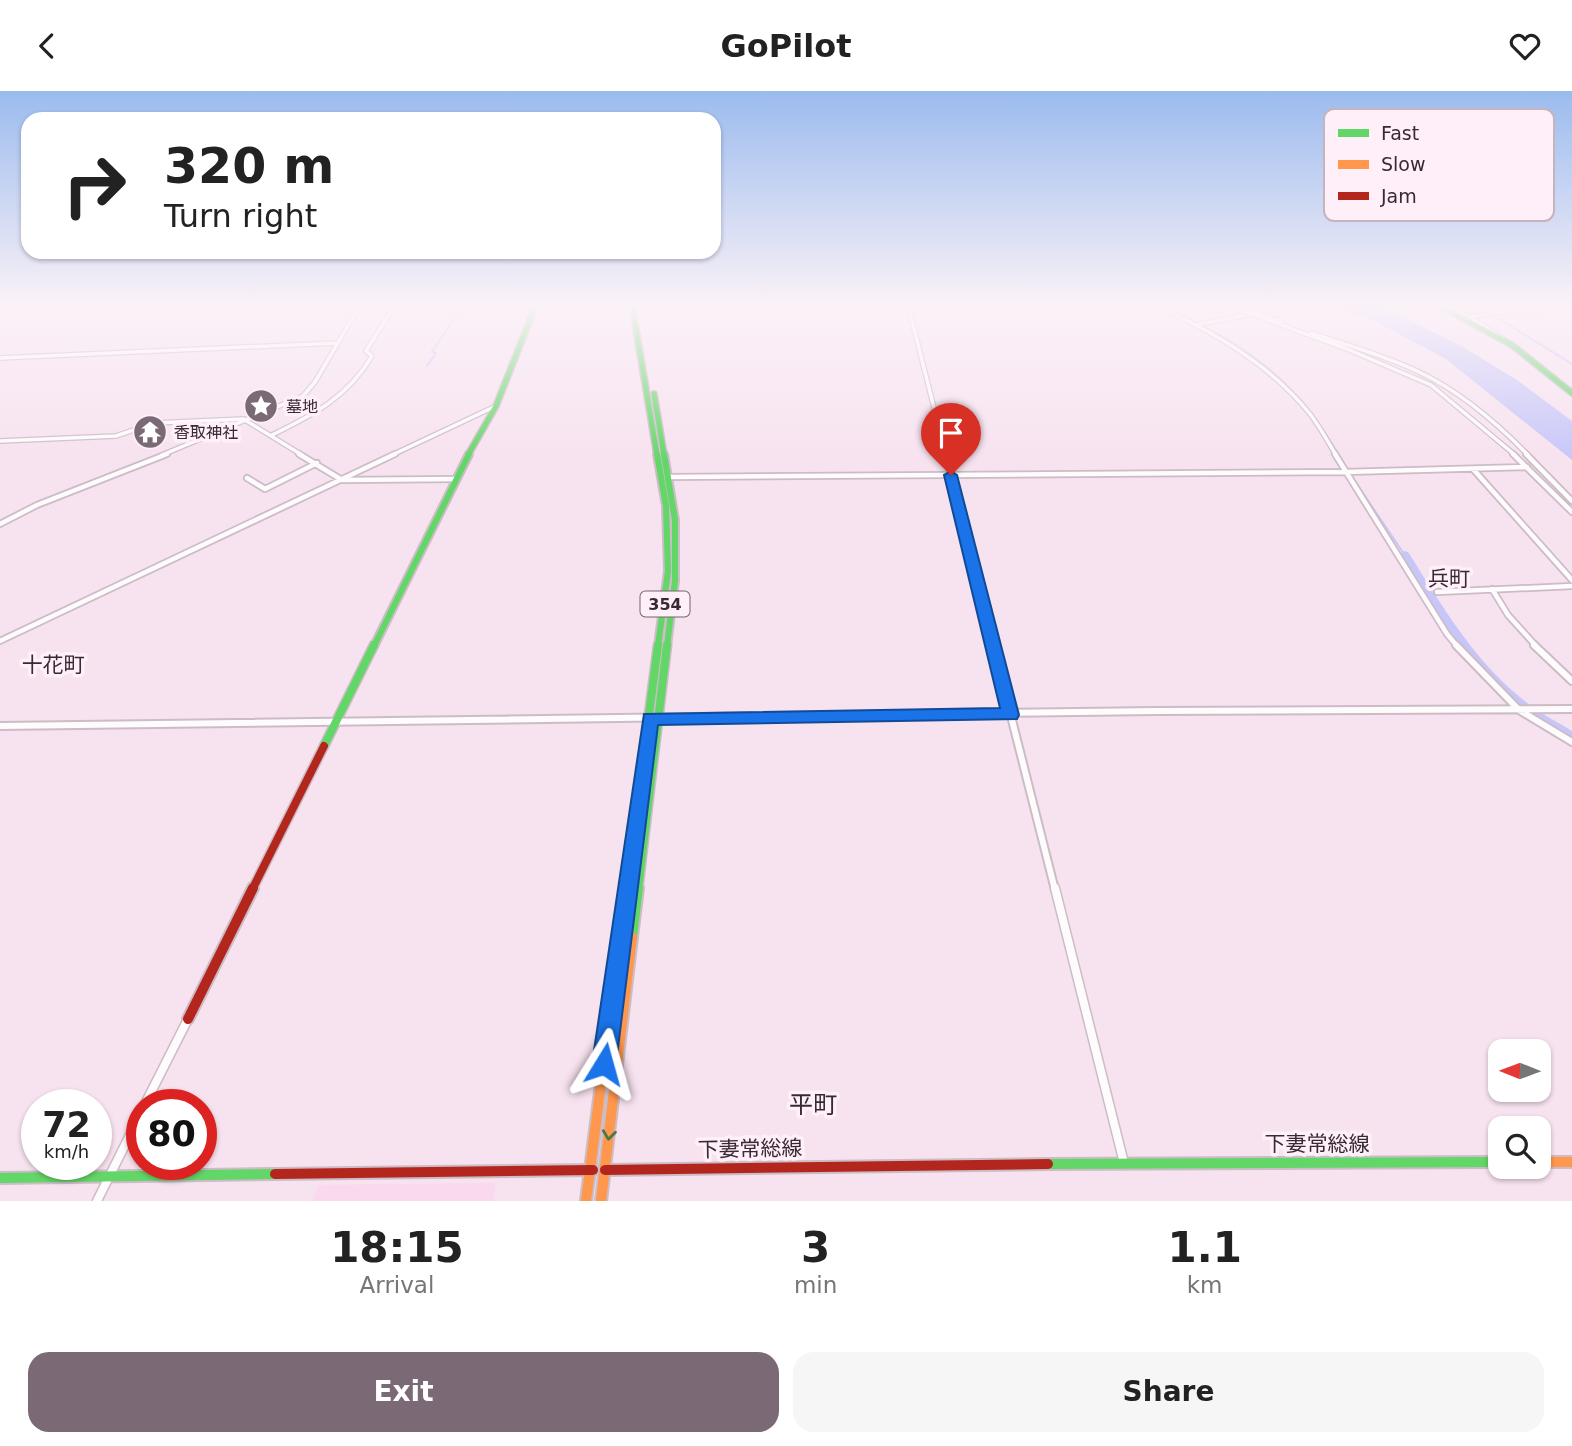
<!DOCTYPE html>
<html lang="en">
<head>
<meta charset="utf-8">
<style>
	:root { --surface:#fff; --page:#f6f6f6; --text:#222; --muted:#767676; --accent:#7b6a75 }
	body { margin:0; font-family:"DejaVu Sans","Noto Sans JP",sans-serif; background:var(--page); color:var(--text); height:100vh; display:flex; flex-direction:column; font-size:26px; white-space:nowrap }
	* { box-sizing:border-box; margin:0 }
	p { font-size:23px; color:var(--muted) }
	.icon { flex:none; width:38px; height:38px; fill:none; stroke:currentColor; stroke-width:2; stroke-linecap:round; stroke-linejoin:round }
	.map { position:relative; height:1110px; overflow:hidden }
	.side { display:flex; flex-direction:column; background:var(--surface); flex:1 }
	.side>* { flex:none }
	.guide { position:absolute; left:21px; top:21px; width:700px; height:147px; border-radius:21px; box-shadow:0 2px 5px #0004; background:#fff; color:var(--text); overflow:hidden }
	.needle { width:46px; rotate:271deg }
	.buttons { position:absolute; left:1488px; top:948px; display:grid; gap:14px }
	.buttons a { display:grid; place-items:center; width:63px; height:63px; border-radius:14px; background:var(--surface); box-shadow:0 2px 5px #0004; font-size:35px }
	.speed { position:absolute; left:21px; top:998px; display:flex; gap:14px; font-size:35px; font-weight:700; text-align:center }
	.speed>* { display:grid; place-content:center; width:91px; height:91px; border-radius:50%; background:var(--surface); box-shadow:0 2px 5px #0004; line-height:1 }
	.speed small { font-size:18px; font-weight:400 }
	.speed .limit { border:10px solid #d22; background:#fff; color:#111 }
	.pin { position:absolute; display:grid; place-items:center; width:60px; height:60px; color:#fff; margin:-72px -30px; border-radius:50% 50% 50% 0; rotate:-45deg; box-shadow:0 0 7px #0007 }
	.pin .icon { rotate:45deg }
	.me { position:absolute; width:77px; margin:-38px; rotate:8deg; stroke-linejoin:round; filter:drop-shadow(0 0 5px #0008) }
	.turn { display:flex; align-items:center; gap:24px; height:147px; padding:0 28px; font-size:32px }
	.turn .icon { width:91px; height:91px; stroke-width:2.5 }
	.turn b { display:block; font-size:49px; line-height:60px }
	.eta { display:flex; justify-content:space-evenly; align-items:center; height:119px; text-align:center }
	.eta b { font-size:42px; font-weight:800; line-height:49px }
	.cta { display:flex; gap:14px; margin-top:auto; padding:14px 28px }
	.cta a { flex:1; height:80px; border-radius:21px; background:var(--accent); color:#fff; font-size:28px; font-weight:800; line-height:80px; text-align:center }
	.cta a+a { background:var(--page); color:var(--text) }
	header { display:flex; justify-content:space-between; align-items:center; height:91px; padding:0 28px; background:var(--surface); font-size:32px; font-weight:800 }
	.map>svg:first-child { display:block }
	.built { fill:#fad8ee }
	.water { fill:#c7c6f8 }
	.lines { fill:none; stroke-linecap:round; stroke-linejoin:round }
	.stream { stroke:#c7c6f8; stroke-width:2 }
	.river { fill:#c7c6f8; fill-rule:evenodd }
	.street-far3-casing { stroke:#ccbcc6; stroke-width:6 }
	.street-far2-casing { stroke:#ccbcc6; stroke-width:8 }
	.street-far1-casing { stroke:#ccbcc6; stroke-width:10 }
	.street-casing { stroke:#ccbcc6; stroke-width:11 }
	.fast-far3-casing { stroke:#ccbcc6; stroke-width:8 }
	.fast-far2-casing { stroke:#ccbcc6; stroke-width:10 }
	.fast-far1-casing { stroke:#ccbcc6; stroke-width:11 }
	.fast-casing { stroke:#ccbcc6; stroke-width:14 }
	.slow-far1-casing { stroke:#ccbcc6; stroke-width:11 }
	.slow-casing { stroke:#ccbcc6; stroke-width:14 }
	.jam-far1-casing { stroke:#ccbcc6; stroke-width:11 }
	.jam-casing { stroke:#ccbcc6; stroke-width:14 }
	.street-far3 { stroke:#fefbfd; stroke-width:3.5 }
	.street-far2 { stroke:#fefbfd; stroke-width:4.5 }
	.street-far1 { stroke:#fefbfd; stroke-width:6 }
	.street { stroke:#fefbfd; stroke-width:8 }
	.fast-far3 { stroke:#63d668; stroke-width:5 }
	.fast-far2 { stroke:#63d668; stroke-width:6 }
	.fast-far1 { stroke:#63d668; stroke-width:8 }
	.fast { stroke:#63d668; stroke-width:10 }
	.slow-far1 { stroke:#ff974d; stroke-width:8 }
	.slow { stroke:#ff974d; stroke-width:10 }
	.jam-far1 { stroke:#b3261e; stroke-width:8 }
	.jam { stroke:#b3261e; stroke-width:10 }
	.oneway { stroke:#4b774b }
	.route { fill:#1a73e8; stroke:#114b97; stroke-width:2 }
	.labels { text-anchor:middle; stroke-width:7; stroke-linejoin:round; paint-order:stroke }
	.far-poi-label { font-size:16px; fill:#382a33; stroke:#feeff8; text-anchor:start }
	.shield { fill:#feeff8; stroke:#73656e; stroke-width:2 }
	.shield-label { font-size:16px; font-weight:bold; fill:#382a33 }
	.quarter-label { font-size:21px; fill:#382a33; stroke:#feeff8 }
	.near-street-label { font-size:21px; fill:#382a33; stroke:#feeff8 }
	.near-quarter-label { font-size:24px; fill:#382a33; stroke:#feeff8 }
	.key { fill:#feeff8; stroke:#c3b4bd; stroke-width:2 }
	.key-label { font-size:19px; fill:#382a33 }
</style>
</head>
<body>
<header><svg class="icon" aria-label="back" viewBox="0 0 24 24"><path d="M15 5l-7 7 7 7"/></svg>GoPilot<svg class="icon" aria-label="heart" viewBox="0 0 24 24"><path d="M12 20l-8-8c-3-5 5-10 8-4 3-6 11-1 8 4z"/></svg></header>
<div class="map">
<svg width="1572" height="1110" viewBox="0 0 1572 1110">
	<rect width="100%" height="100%" fill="#f7e2ef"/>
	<path class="built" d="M496 1092 493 1110H313L318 1094Z"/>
	<path class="water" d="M1333 214H1377L1408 228 1461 255 1517 289 1572 330V369L1446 268 1374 230Z"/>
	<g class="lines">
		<path class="stream" d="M1473 214 1488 221
			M1161 215C1253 257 1297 289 1347 378
			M1493 224 1572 273
			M427 275 436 262 432 260 464 214
			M1352 386 1404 463"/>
		<path class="river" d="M1404 460 1408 461C1443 516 1476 574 1530 614 1543 624 1558 631 1572 640V651C1562 648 1553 641 1543 636 1477 596 1437 528 1399 463Z"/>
		<g class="street-far3-casing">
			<path id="street-far3" d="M908 214 946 364
				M1156 214C1213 241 1270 273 1310 323 1320 336 1328 351 1336 364
				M1227 214 1347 258 1431 294 1515 364
				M1443 215 1470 226 1507 220H1548L1554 214
				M1249 219 1282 231
				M1470 226 1503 248
				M1195 234 1247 224
				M1311 242C1347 254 1383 264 1417 280 1460 300 1496 331 1528 364
				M0 267 337 252
				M245 329 302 364
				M272 344C313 324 348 306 372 265L366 260 393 217 405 214
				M0 350 116 345 154 332 244 328
				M162 364 303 305 315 291 360 214
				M392 364 496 315"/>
		</g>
		<g class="street-far2-casing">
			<path id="street-far2" d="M299 363 342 389 457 388
				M945 363 994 555
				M1335 363 1447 543 1457 555
				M1513 363 1572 421
				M1526 363 1572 410
				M1473 378 1572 489
				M669 386 1345 381 1527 376
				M247 387 265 398 317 372
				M0 433 37 414 167 363
				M1492 498 1508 524 1536 555
				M1437 501 1572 495
				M0 550 395 363"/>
		</g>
		<g class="street-far1-casing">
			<path id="street-far1" d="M993 554 1055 799
				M1456 554 1519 619 1572 651
				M1534 554 1572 590
				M0 635 1157 620 1572 618"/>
		</g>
		<g class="street-casing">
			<path id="street" d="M1055 797 1124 1072
				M145 1013 188 928
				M97 1110 142 1020"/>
		</g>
		<g class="fast-far3-casing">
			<path id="fast-far3" d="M632 214 657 364
				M1438 214 1512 254 1572 302
				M654 303 664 364
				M468 364 496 315 536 214"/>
		</g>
		<g class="fast-far2-casing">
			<path id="fast-far2" d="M657 363 666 415 668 480 658 555
				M664 363 675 429V490L667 555
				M374 555 469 363"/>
		</g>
		<g class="fast-far1-casing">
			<path id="fast-far1" d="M324 655 374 554
				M636 724 658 554
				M638 799 667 554"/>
		</g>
		<g class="fast-casing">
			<path id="fast" d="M632 846 638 797
				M1048 1073 1500 1071
				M0 1087 275 1083"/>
		</g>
		<g class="slow-far1-casing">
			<path id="slow-far1" d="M626 799 636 724"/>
		</g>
		<g class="slow-casing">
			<path id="slow" d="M1538 1071H1572
				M586 1110 626 797
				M601 1110 632 846"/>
		</g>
		<g class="jam-far1-casing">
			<path id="jam-far1" d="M252 799 324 655"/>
		</g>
		<g class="jam-casing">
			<path id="jam" d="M188 928 253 797
				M605 1079 1048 1073
				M275 1083 593 1079"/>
		</g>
		<use href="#street-far3" class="street-far3"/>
		<use href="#street-far2" class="street-far2"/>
		<use href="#street-far1" class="street-far1"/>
		<use href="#street" class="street"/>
		<use href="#fast-far3" class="fast-far3"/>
		<use href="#fast-far2" class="fast-far2"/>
		<use href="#fast-far1" class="fast-far1"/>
		<use href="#fast" class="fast"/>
		<use href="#slow-far1" class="slow-far1"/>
		<use href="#slow" class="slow"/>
		<use href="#jam-far1" class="jam-far1"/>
		<use href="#jam" class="jam"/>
	</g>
	<defs><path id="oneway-chevron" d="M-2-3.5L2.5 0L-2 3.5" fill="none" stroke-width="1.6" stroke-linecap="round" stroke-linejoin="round" transform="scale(1.75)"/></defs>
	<use class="oneway" href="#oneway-chevron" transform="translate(609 1044) rotate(97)"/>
	<linearGradient id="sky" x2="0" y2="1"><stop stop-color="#9bbbee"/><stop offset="0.58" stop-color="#fbf2f8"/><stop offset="1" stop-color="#fbf2f8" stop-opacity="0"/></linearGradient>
	<rect width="1572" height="370" fill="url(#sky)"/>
	<path class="route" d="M951 380 957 384 1019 624 1017 628 658 634 616 973 612 981 604 985 596 981 592 973 644 623 1000 617 944 384Z"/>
	<defs>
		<g id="sight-disc" transform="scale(1.75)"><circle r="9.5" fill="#7b6a75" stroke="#feeff8"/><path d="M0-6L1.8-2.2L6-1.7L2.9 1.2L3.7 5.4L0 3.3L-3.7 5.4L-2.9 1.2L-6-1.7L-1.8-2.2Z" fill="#fff"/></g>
		<g id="temple-disc" transform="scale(1.75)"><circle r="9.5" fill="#7b6a75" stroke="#feeff8"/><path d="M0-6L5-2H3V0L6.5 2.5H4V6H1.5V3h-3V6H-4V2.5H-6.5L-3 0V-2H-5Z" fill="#fff"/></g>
	</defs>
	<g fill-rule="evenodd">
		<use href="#sight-disc" x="261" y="315"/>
		<use href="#temple-disc" x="150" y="341"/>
	</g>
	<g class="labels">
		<g class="far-poi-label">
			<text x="286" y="321">墓地</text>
			<text x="174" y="347">香取神社</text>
		</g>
		<rect class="shield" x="640.5" y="500.5" width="49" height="25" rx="5"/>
		<g class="shield-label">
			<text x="665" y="519">354</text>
		</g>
		<g class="quarter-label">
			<text x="1449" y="495">兵町</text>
			<text x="53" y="581">十花町</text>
		</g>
		<g class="near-street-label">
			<text x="1317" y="1060">下妻常総線</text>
			<text transform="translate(750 1058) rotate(-1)" y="7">下妻常総線</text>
		</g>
		<g class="near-quarter-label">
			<text x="813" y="1022">平町</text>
		</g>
	</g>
	<rect x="1324" y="18" width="230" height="112" rx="10" class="key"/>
	<rect x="1338" y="38" width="31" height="8" fill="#63d668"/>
	<rect x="1338" y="69" width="31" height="9" fill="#ff974d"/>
	<rect x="1338" y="101" width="31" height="8" fill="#b3261e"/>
	<g class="key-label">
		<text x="1381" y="49">Fast</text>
		<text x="1381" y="80">Slow</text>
		<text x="1381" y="112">Jam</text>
	</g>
</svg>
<div class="buttons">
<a><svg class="needle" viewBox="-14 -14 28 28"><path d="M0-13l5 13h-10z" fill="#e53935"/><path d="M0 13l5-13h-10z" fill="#767676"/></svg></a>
<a><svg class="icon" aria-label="search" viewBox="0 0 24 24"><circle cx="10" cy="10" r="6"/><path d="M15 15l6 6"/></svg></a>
</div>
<div class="speed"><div>72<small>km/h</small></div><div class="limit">80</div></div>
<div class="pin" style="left:951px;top:384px;background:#d93025"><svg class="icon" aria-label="arrive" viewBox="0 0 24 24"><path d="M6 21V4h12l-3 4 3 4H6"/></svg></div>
<svg class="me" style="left:604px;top:973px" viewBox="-20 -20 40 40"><path d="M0-17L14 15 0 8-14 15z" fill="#1a73e8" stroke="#fff" stroke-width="4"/></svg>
<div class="guide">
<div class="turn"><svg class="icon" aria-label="right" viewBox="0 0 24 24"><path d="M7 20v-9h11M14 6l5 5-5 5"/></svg><div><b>320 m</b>Turn right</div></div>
</div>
</div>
<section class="side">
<div class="eta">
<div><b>18:15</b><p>Arrival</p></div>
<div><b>3</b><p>min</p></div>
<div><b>1.1</b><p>km</p></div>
</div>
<div class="cta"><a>Exit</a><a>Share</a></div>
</section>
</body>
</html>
